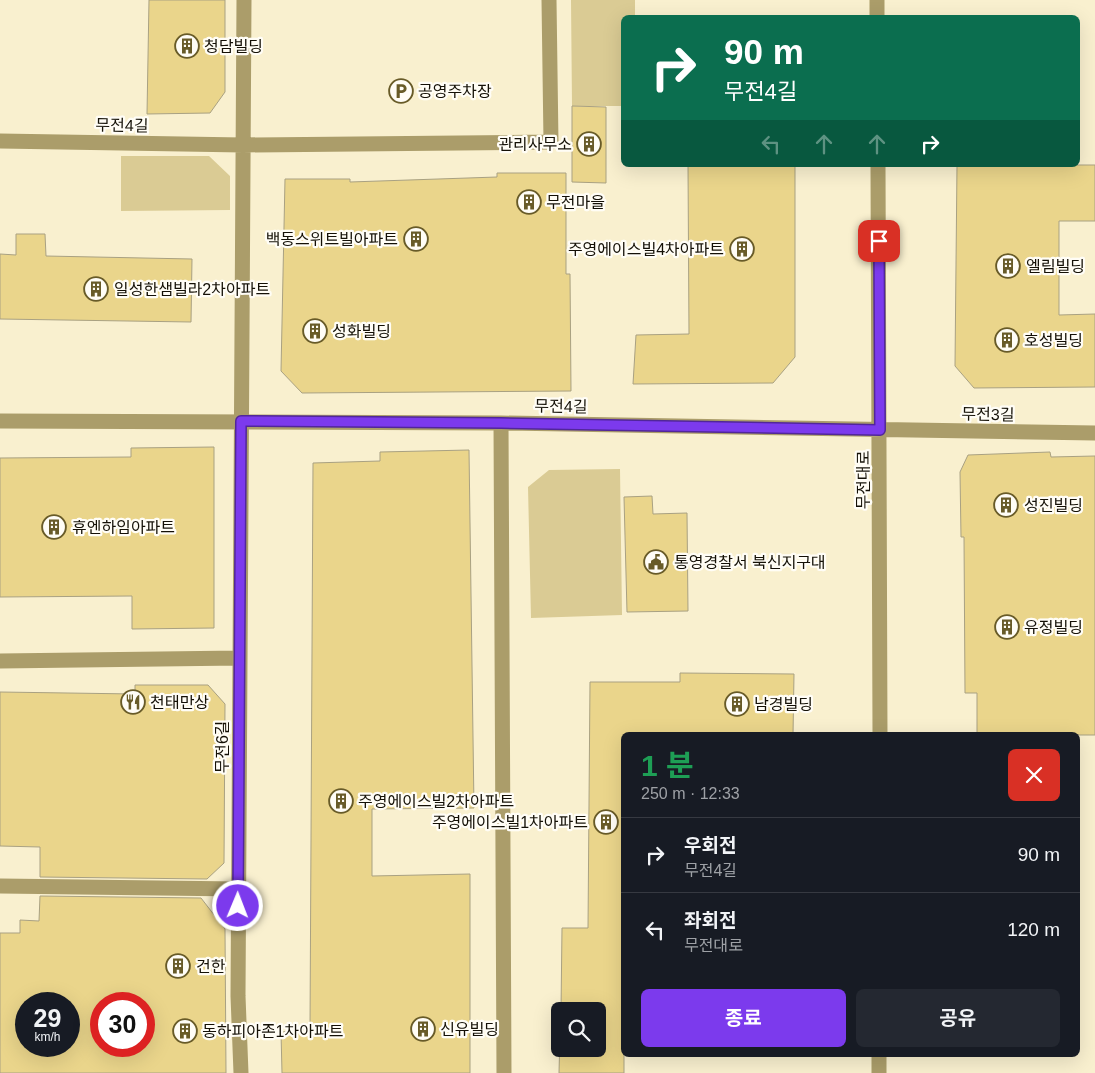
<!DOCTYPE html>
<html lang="ko">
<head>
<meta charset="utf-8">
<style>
	:root { --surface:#171b24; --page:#242831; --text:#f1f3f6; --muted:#9ea1a6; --line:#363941; --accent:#7c3aed }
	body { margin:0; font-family:Arial,"Noto Sans KR",sans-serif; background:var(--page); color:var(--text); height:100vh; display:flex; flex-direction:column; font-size:19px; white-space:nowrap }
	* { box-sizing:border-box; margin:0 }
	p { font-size:16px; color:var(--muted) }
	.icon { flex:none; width:28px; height:28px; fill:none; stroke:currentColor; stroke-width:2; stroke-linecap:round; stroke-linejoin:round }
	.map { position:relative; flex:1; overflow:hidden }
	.side { position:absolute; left:621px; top:732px; width:459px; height:325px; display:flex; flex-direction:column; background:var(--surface); border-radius:8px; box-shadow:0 5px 20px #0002 }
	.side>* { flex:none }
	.top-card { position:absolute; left:621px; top:15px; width:459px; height:152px; border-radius:8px; box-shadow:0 5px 20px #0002; background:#0b6e4f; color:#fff; overflow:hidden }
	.buttons { position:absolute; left:551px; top:1002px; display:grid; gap:10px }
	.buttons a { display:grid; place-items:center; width:55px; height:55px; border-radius:8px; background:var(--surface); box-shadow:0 5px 20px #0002; font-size:25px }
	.speed { position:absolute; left:15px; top:992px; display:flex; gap:10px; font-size:25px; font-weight:700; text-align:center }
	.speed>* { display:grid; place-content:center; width:65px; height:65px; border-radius:50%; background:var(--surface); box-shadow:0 5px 20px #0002; line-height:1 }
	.speed small { font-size:12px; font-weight:400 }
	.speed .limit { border:8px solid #d22; background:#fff; color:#111 }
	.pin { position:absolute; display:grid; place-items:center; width:42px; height:42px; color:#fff; margin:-21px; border-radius:10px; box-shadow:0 2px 8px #0006 }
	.me { position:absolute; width:55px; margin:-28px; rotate:1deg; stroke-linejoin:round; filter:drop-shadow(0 0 4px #0008) }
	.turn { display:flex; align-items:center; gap:18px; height:105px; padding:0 20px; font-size:22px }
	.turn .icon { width:65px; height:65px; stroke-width:2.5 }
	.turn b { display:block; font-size:35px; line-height:42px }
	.lanes { display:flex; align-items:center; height:48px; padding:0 20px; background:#0003; justify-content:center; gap:25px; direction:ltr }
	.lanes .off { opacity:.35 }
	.round { display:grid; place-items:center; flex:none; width:52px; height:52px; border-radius:8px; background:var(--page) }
	.headline { display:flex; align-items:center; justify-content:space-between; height:85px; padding:0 20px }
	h1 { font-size:30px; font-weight:700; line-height:38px; color:#1e9e55 }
	.primary-button { display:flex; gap:10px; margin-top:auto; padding:10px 20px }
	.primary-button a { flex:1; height:58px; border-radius:8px; background:var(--accent); color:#fff; font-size:20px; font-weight:700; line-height:58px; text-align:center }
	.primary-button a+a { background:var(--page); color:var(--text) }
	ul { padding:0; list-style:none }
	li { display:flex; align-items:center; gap:15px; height:75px; padding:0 20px; border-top:1px solid var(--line) }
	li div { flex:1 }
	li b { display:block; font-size:19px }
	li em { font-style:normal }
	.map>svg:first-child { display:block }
	.green { fill:#dacb94 }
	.building { fill:#ead58b; stroke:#a9a182; fill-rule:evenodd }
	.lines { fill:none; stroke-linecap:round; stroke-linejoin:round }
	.minor { stroke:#ab9d6a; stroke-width:15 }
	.route-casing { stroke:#51269a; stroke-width:12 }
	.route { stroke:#7c3aed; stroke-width:9 }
	.labels { text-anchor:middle; stroke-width:4.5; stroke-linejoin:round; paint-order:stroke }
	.poi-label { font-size:16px; fill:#141006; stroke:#fffdf6; text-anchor:start }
	.street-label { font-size:16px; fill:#141006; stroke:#fffdf6 }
</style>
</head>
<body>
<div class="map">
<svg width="1095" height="1073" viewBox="0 0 1095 1073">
	<rect width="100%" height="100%" fill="#f9f0cf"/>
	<path class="green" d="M571 0H635V17L624 18V106H572Z
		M121 156H209L230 176V210L121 211Z
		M620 469 622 615 531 618 528 487 549 470Z"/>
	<path class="building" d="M149 0H225V92L210 113 147 114Z
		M572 106 606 107V183L572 182Z
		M688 165H795V357L773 383 633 384 636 335 689 334Z
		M957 165H1095V221H1059V315L1095 314V387L974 388 955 366Z
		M497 173H566V274H570L571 391 302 393 281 371 285 179H350V182L497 177Z
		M16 234H45L46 256 192 259 191 322 0 319V254L16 255Z
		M214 447V628L132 629V596L0 597V458L131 457V448Z
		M469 450 474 808 372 809V876L470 874V1073H282L281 1032 310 1029 313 463 380 461V452Z
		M1050 452 1051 457 1095 456V735H977V693H965L964 537H961L960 472 968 455Z
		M652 496 653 514 687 513 688 611 627 612 624 497Z
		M680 673 794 674 793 735H624V1073H559L560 1034V1049H598V1011H561L562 928H588L590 682H680Z
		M135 685H208L225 704 224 863 207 879 40 877V847L0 846V692L135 694Z
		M40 896 201 898 225 929 226 1073H0V933H20V920L39 921ZM26 1004H69V1046H26ZM101 1004H144V1046H101Z"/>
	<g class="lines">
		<path class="minor" d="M877 0V18
			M0 141 243 145 551 142 549 0
			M878 165 880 735
			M0 421 501 423 1095 433
			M501 423 504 1073
			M0 661 240 658
			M0 886 239 889
			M241 1073 238 996 244 0
			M879 1073V1055"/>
	</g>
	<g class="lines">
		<g class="route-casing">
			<path id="route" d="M238 906 241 421 501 423 880 430 879 241"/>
		</g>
		<use href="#route" class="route"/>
	</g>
	<defs>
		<g id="building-ring" transform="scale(1.25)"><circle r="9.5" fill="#fffdf6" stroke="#685b28" stroke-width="1.5"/><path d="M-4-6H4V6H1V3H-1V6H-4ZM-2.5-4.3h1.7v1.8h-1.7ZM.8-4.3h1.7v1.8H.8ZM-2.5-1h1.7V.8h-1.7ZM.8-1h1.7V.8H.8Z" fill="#685b28"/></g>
		<g id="parking-ring" transform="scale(1.25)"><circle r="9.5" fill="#fffdf6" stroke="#685b28" stroke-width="1.5"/><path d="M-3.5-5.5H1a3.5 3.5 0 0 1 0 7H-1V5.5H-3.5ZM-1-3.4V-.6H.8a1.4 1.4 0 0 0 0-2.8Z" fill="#685b28"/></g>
		<g id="civic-ring" transform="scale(1.25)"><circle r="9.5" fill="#fffdf6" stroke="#685b28" stroke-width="1.5"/><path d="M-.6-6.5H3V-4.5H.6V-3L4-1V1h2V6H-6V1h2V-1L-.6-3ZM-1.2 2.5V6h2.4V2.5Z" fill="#685b28"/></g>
		<g id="restaurant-ring" transform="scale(1.25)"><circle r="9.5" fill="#fffdf6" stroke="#685b28" stroke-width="1.5"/><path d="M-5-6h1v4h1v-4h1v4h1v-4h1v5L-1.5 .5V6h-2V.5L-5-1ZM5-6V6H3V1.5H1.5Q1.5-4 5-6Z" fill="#685b28"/></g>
	</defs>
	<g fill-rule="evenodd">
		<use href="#building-ring" x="187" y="46"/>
		<use href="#parking-ring" x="401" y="91"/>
		<use href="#building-ring" x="589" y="144"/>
		<use href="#building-ring" x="529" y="202"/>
		<use href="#building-ring" x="416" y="239"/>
		<use href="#building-ring" x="742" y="249"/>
		<use href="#building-ring" x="1008" y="266"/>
		<use href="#building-ring" x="96" y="289"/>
		<use href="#building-ring" x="315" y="331"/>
		<use href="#building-ring" x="1007" y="340"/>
		<use href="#building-ring" x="1006" y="505"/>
		<use href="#building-ring" x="54" y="527"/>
		<use href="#civic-ring" x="656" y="562"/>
		<use href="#building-ring" x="1007" y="627"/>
		<use href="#restaurant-ring" x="133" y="702"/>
		<use href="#building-ring" x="737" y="704"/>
		<use href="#building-ring" x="341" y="801"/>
		<use href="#building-ring" x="606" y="822"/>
		<use href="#building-ring" x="178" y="966"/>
		<use href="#building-ring" x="423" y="1029"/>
		<use href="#building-ring" x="185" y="1031"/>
	</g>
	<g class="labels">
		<g class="poi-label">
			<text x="204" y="52">청담빌딩</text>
			<text x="418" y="97">공영주차장</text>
			<text x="572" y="150" text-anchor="end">관리사무소</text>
			<text x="546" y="208">무전마을</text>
			<text x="398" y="245" text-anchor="end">백동스위트빌아파트</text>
			<text x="724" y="255" text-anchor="end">주영에이스빌4차아파트</text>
			<text x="1026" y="272">엘림빌딩</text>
			<text x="114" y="295">일성한샘빌라2차아파트</text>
			<text x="332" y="337">성화빌딩</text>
			<text x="1024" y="346">호성빌딩</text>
			<text x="1024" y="511">성진빌딩</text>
			<text x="72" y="533">휴엔하임아파트</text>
			<text x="674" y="568">통영경찰서 북신지구대</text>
			<text x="1024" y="633">유정빌딩</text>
			<text x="150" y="708">천태만상</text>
			<text x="754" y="710">남경빌딩</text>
			<text x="358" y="807">주영에이스빌2차아파트</text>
			<text x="588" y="828" text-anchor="end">주영에이스빌1차아파트</text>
			<text x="196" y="972">건한</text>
			<text x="440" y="1035">신유빌딩</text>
			<text x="202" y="1037">동하피아존1차아파트</text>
		</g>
		<g class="street-label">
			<text transform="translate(122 125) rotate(1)" y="6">무전4길</text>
			<text transform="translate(561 406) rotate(1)" y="6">무전4길</text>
			<text transform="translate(988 414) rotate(1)" y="6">무전3길</text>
			<text transform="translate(863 480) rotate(-90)" y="6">무전대로</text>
			<text transform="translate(222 747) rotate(-90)" y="6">무전6길</text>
		</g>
	</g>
</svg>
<div class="buttons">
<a><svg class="icon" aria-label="search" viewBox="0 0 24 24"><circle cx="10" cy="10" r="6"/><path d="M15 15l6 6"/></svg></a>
</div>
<div class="speed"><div>29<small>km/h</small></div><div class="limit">30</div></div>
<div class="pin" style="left:879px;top:241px;background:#d93025"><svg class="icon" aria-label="arrive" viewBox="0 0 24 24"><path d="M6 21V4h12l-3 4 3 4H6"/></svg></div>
<svg class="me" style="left:238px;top:906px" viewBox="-20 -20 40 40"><circle r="17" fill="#7c3aed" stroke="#fff" stroke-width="3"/><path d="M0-11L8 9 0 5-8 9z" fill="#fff"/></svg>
<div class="top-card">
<div class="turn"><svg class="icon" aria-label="right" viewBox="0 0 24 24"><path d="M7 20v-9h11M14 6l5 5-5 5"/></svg><div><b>90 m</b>무전4길</div></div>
<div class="lanes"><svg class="icon off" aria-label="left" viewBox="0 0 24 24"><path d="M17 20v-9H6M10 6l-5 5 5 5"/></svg><svg class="icon off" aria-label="ahead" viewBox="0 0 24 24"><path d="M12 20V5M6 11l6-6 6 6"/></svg><svg class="icon off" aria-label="ahead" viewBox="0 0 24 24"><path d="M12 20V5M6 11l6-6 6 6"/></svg><svg class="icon" aria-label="right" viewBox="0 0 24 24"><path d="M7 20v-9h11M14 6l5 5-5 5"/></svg></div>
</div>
<section class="side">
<div class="headline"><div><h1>1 분</h1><p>250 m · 12:33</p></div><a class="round" style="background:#d93025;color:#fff"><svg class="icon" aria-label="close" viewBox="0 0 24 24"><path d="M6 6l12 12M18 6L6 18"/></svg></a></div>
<ul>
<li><svg class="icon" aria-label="right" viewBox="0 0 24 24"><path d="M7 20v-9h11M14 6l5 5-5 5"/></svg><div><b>우회전</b><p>무전4길</p></div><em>90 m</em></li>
<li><svg class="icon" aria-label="left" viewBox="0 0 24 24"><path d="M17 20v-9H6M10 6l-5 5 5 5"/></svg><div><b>좌회전</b><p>무전대로</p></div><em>120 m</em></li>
</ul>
<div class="primary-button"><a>종료</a><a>공유</a></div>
</section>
</div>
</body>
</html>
